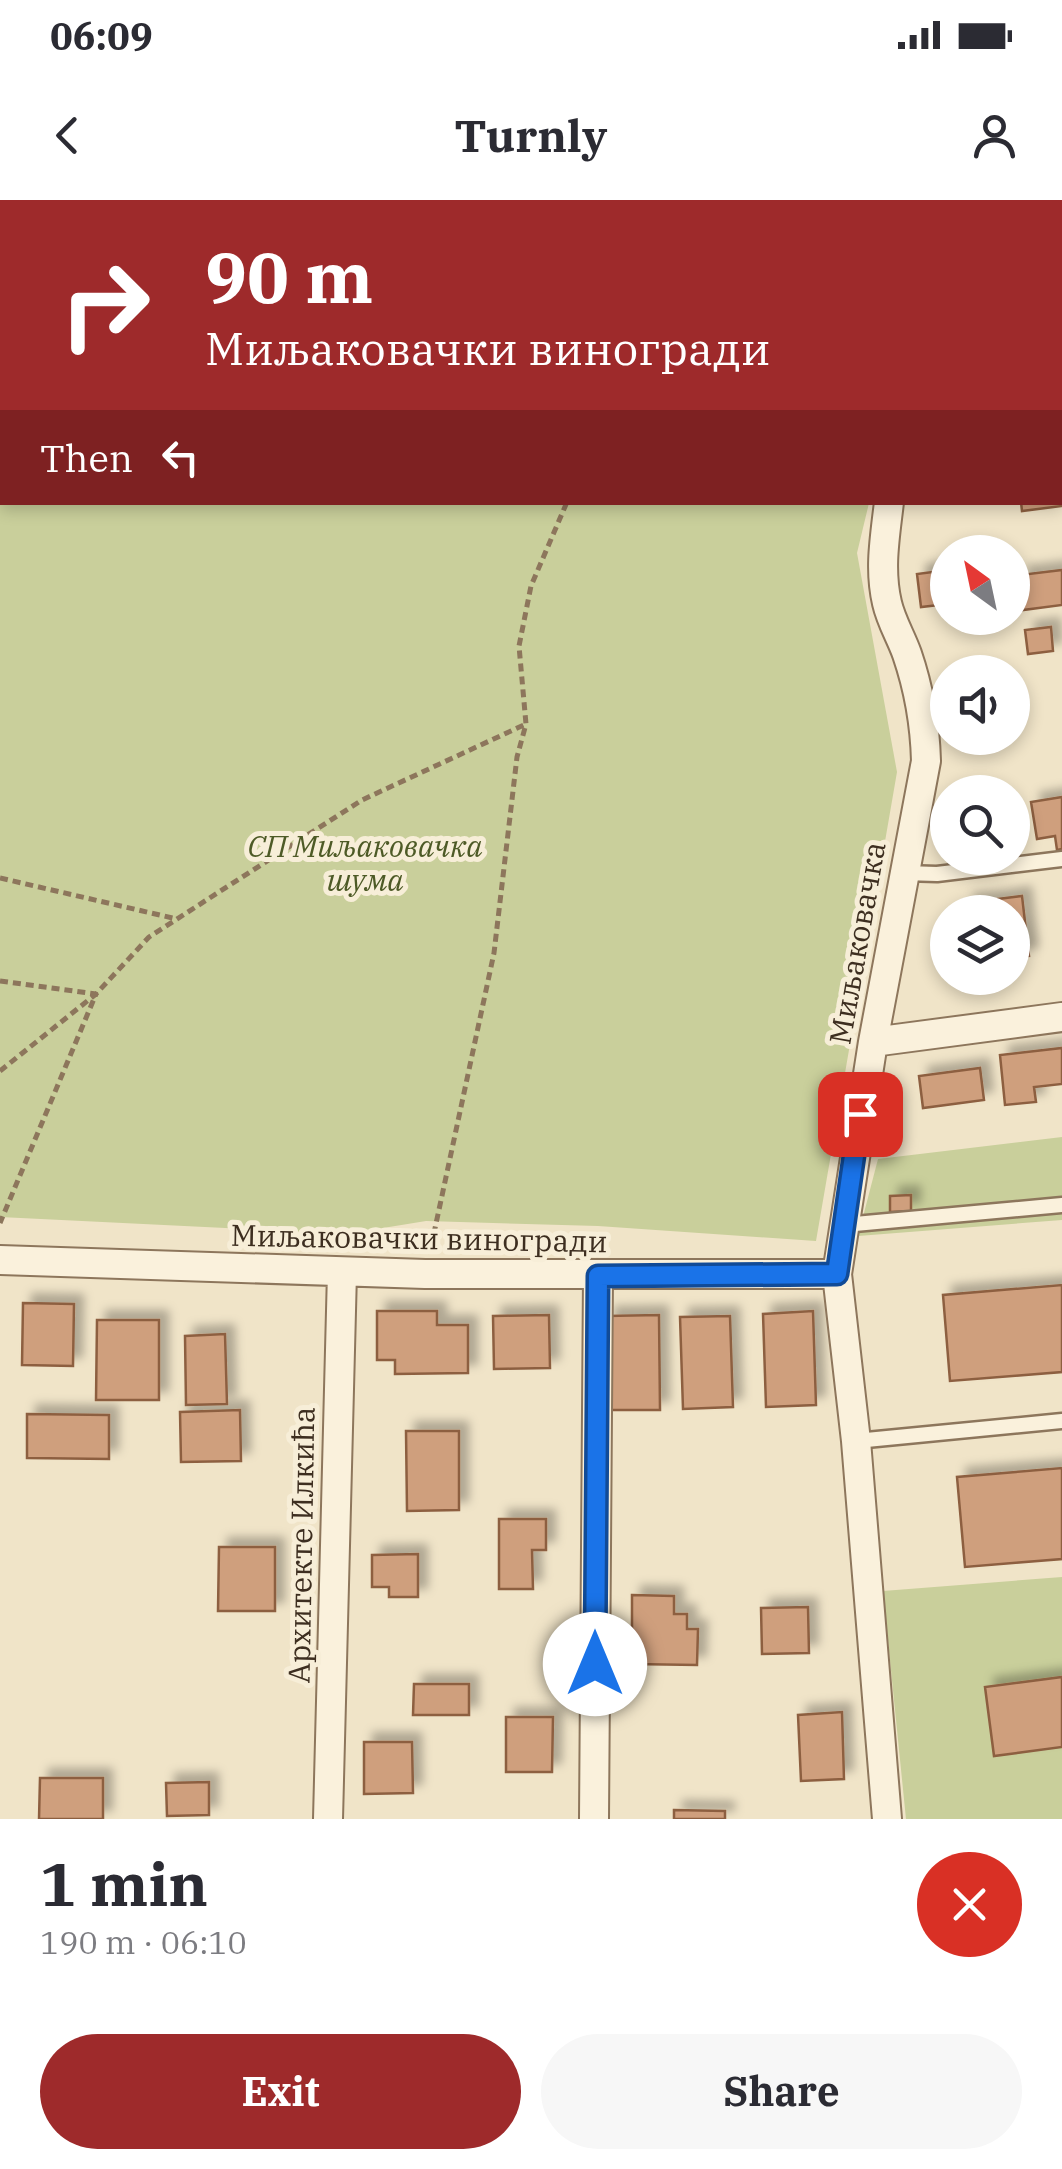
<!DOCTYPE html>
<html lang="en">
<head>
<meta charset="utf-8">
<style>
	:root { --surface:#fff; --page:#f7f7f7; --text:#2b2b33; --muted:#7c7c81; --accent:#9e2a2b }
	body { margin:0; font-family:"IBM Plex Serif",serif; background:var(--page); color:var(--text); height:100vh; display:flex; flex-direction:column; font-size:38px; white-space:nowrap }
	* { box-sizing:border-box; margin:0 }
	p { font-size:32px; color:var(--muted) }
	.icon { flex:none; width:55px; height:55px; fill:none; stroke:currentColor; stroke-width:2; stroke-linecap:round; stroke-linejoin:round }
	.map { position:relative; height:1619px; overflow:hidden }
	.details { display:flex; flex-direction:column; background:var(--surface); flex:1 }
	.details>* { flex:none }
	.guide { position:absolute; left:0px; top:0px; width:1062px; height:305px; box-shadow:0 5px 15px #0003; background:#9e2a2b; color:#fff; overflow:hidden }
	.needle { width:65px; rotate:327deg }
	.tools { position:absolute; left:930px; top:335px; display:grid; gap:20px }
	.tools a { display:grid; place-items:center; width:100px; height:100px; border-radius:50%; background:var(--surface); box-shadow:0 5px 15px #0003; font-size:50px }
	.pin { position:absolute; display:grid; place-items:center; width:85px; height:85px; color:#fff; margin:-42px; border-radius:20px; box-shadow:0 5px 15px #0006 }
	.me { position:absolute; width:110px; margin:-55px; rotate:0deg; stroke-linejoin:round; filter:drop-shadow(0 0 8px #0008) }
	.turn { display:flex; align-items:center; gap:35px; height:210px; padding:0 40px; font-size:45px }
	.turn .icon { width:130px; height:130px; stroke-width:2.5 }
	.turn b { display:block; font-size:70px; line-height:85px }
	.then { display:flex; align-items:center; height:95px; padding:0 40px; background:#0003; gap:20px; font-size:38px }
	.round { display:grid; place-items:center; flex:none; width:105px; height:105px; border-radius:52px; background:var(--page) }
	.summary { display:flex; align-items:center; justify-content:space-between; height:170px; padding:0 40px }
	h1 { font-size:60px; font-weight:700; line-height:75px }
	.button { display:flex; gap:20px; margin-top:auto; padding:20px 40px }
	.button a { flex:1; height:115px; border-radius:60px; background:var(--accent); color:#fff; font-size:40px; font-weight:700; line-height:115px; text-align:center }
	.button a+a { background:var(--page); color:var(--text) }
	.status { display:flex; justify-content:space-between; align-items:center; height:70px; padding:0 50px; background:var(--surface); direction:ltr }
	.status svg { height:28px; fill:currentColor }
	header { display:flex; justify-content:space-between; align-items:center; height:130px; padding:0 40px; background:var(--surface); font-size:45px; font-weight:700 }
	.map>svg:first-child { display:block }
	.green { fill:#c9cf9b }
	.building { fill:#cf9f7d; stroke:#8d5f41; stroke-width:2.5; filter:url(#shadow) }
	.lines { fill:none; stroke-linecap:round; stroke-linejoin:round }
	.service-casing { stroke:#8d765c; stroke-width:19 }
	.minor-casing { stroke:#8d765c; stroke-width:32 }
	.path { stroke:#8d765c; stroke-width:5; stroke-dasharray:8 5; stroke-linecap:butt }
	.service { stroke:#faf1dc; stroke-width:14 }
	.minor { stroke:#faf1dc; stroke-width:28 }
	.route-casing { stroke:#114b97; stroke-width:25 }
	.route { stroke:#1a73e8; stroke-width:18 }
	.labels { text-anchor:middle; stroke-width:10; stroke-linejoin:round; paint-order:stroke }
	.park-label { font-size:30px; font-style:italic; fill:#4d5a26; stroke:#f7eed8 }
	.street-label { font-size:30px; fill:#3d2e20; stroke:#f7eed8 }
</style>
</head>
<body>
<div class="status"><b>06:09</b><svg viewBox="0 0 49 12"><path d="M0 12V9h3v3zM5 12V6h3v6zM10 12V3h3v9zM15 12V0h3v12zM26 1h20v11H26zM47 4h2v5h-2z"/></svg></div>
<header><svg class="icon" aria-label="back" viewBox="0 0 24 24"><path d="M15 5l-7 7 7 7"/></svg>Turnly<svg class="icon" aria-label="person" viewBox="0 0 24 24"><circle cx="12" cy="8" r="4"/><path d="M4 21q1-7 8-7t8 7"/></svg></header>
<div class="map">
<svg width="1062" height="1619" viewBox="0 0 1062 1619">
	<defs>
		<filter id="shadow"><feDropShadow dx="9" dy="-9" stdDeviation="5" flood-color="#0004"/></filter>
	</defs>
	<rect width="100%" height="100%" fill="#f0e4c8"/>
	<path class="green" d="M0 0H888L2 2V302L869 303 857 353 897 572 816 1041 598 1026 426 1021 346 1034 0 1017Z
		M1062 937V1020L858 1036 878 959Z
		M1062 1377V1619H906L883 1391Z"/>
	<path class="building" d="M1060 265 1062 306 1022 311 1021 302H1060Z
		M948 370V404L921 407 917 374Z
		M1062 370V405L1023 410 1020 375Z
		M1051 427 1053 451 1028 454 1025 430Z
		M1062 597V649L1057 650 1055 636 1037 639 1031 602Z
		M1022 696 1029 756 1012 758V712H966L965 703Z
		M1062 848V884L1034 887 1036 902 1005 905 1000 855Z
		M980 868 984 900 923 908 919 876Z
		M911 995V1011L890 1012V996Z
		M1062 1085V1172L950 1181 943 1095Z
		M23 1103 74 1104 73 1166 22 1165Z
		M377 1111H437V1125H468V1173L395 1174V1160H377Z
		M813 1111 816 1205 766 1207 763 1114Z
		M549 1115 550 1168 494 1169 493 1116Z
		M659 1115 660 1210H608L606 1116Z
		M730 1116 733 1207 683 1209 680 1117Z
		M97 1120H159V1200H96Z
		M225 1134 227 1204 186 1205 185 1136Z
		M240 1210 241 1261 181 1262 180 1212Z
		M27 1214 109 1215V1259L27 1258Z
		M406 1231H459V1310L407 1311Z
		M1062 1268V1359L965 1367 957 1277Z
		M499 1319H546V1350H532L533 1389H499Z
		M219 1347H275V1411H218Z
		M418 1354V1397H389V1387H372V1355Z
		M632 1395 674 1396V1414H687V1429H698L697 1465 632 1464Z
		M808 1407 809 1453 762 1454 761 1408Z
		M1062 1477V1547L994 1556 985 1487Z
		M414 1484H469V1515H413Z
		M842 1512 844 1579 801 1581 798 1515Z
		M506 1517H553L552 1572H506Z
		M364 1542H412L413 1593 364 1594Z
		M40 1578H103V1619H39Z
		M209 1582V1615L167 1616 166 1583Z
		M674 1610 725 1611V1619H674Z"/>
	<g class="lines">
		<g class="service-casing">
			<path id="service" d="M1060 21H1062
				M904 673 937 674 1062 659
				M844 1025 1062 1005
				M856 1241 1062 1221"/>
		</g>
		<g class="minor-casing">
			<path id="minor" d="M900 2V0
				M873 842 1062 817
				M0 1060 425 1074H837
				M328 1619 342 1072
				M594 1619 598 1076
				M887 1619 856 1241 837 1074 873 842 926 561C925 524 919 489 907 454 901 437 891 421 887 403 879 369 885 337 889 302"/>
		</g>
		<path class="path" d="M582 0V2
			M453 2 459 0
			M0 251H2
			M0 678 177 719
			M0 781 96 794 0 1023
			M0 871 96 794 149 737 362 600 526 524
			M431 1047 494 753 517 557 526 524 519 446 531 386 567 302"/>
		<use href="#service" class="service"/>
		<use href="#minor" class="minor"/>
	</g>
	<g class="lines">
		<g class="route-casing">
			<path id="route" d="M595 1464 598 1076 837 1074 860 914"/>
		</g>
		<use href="#route" class="route"/>
	</g>
	<g class="labels">
		<g class="park-label">
			<text x="365" y="657">СП Миљаковачка<tspan x="365" dy="34">шума</tspan></text>
		</g>
		<g class="street-label">
			<text transform="translate(858 743) rotate(-80)" y="10">Миљаковачка</text>
			<text transform="translate(419 1039) rotate(1)" y="10">Миљаковачки виногради</text>
			<text transform="translate(302 1345) rotate(-89)" y="10">Архитекте Илкића</text>
		</g>
	</g>
</svg>
<div class="tools">
<a><svg class="needle" viewBox="-14 -14 28 28"><path d="M0-13l5 13h-10z" fill="#e53935"/><path d="M0 13l5-13h-10z" fill="#7c7c81"/></svg></a>
<a><svg class="icon" aria-label="sound" viewBox="0 0 24 24"><path d="M4 9h4l5-4v14l-5-4H4zM17 9q2 3 0 6"/></svg></a>
<a><svg class="icon" aria-label="search" viewBox="0 0 24 24"><circle cx="10" cy="10" r="6"/><path d="M15 15l6 6"/></svg></a>
<a><svg class="icon" aria-label="layers" viewBox="0 0 24 24"><path d="M12 4l9 5-9 5-9-5zM3 14l9 5 9-5"/></svg></a>
</div>
<div class="pin" style="left:860px;top:914px;background:#d93025"><svg class="icon" aria-label="arrive" viewBox="0 0 24 24"><path d="M6 21V4h12l-3 4 3 4H6"/></svg></div>
<svg class="me" style="left:595px;top:1464px" viewBox="-20 -20 40 40"><circle r="19" fill="#fff"/><path d="M0-13L10 11 0 6-10 11z" fill="#1a73e8"/></svg>
<div class="guide">
<div class="turn"><svg class="icon" aria-label="right" viewBox="0 0 24 24"><path d="M7 20v-9h11M14 6l5 5-5 5"/></svg><div><b>90 m</b>Миљаковачки виногради</div></div>
<div class="then">Then<svg class="icon" aria-label="left" viewBox="0 0 24 24"><path d="M17 20v-9H6M10 6l-5 5 5 5"/></svg></div>
</div>
</div>
<section class="details">
<div class="summary"><div><h1>1 min</h1><p>190 m · 06:10</p></div><a class="round" style="background:#d93025;color:#fff"><svg class="icon" aria-label="close" viewBox="0 0 24 24"><path d="M6 6l12 12M18 6L6 18"/></svg></a></div>
<div class="button"><a>Exit</a><a>Share</a></div>
</section>
</body>
</html>
